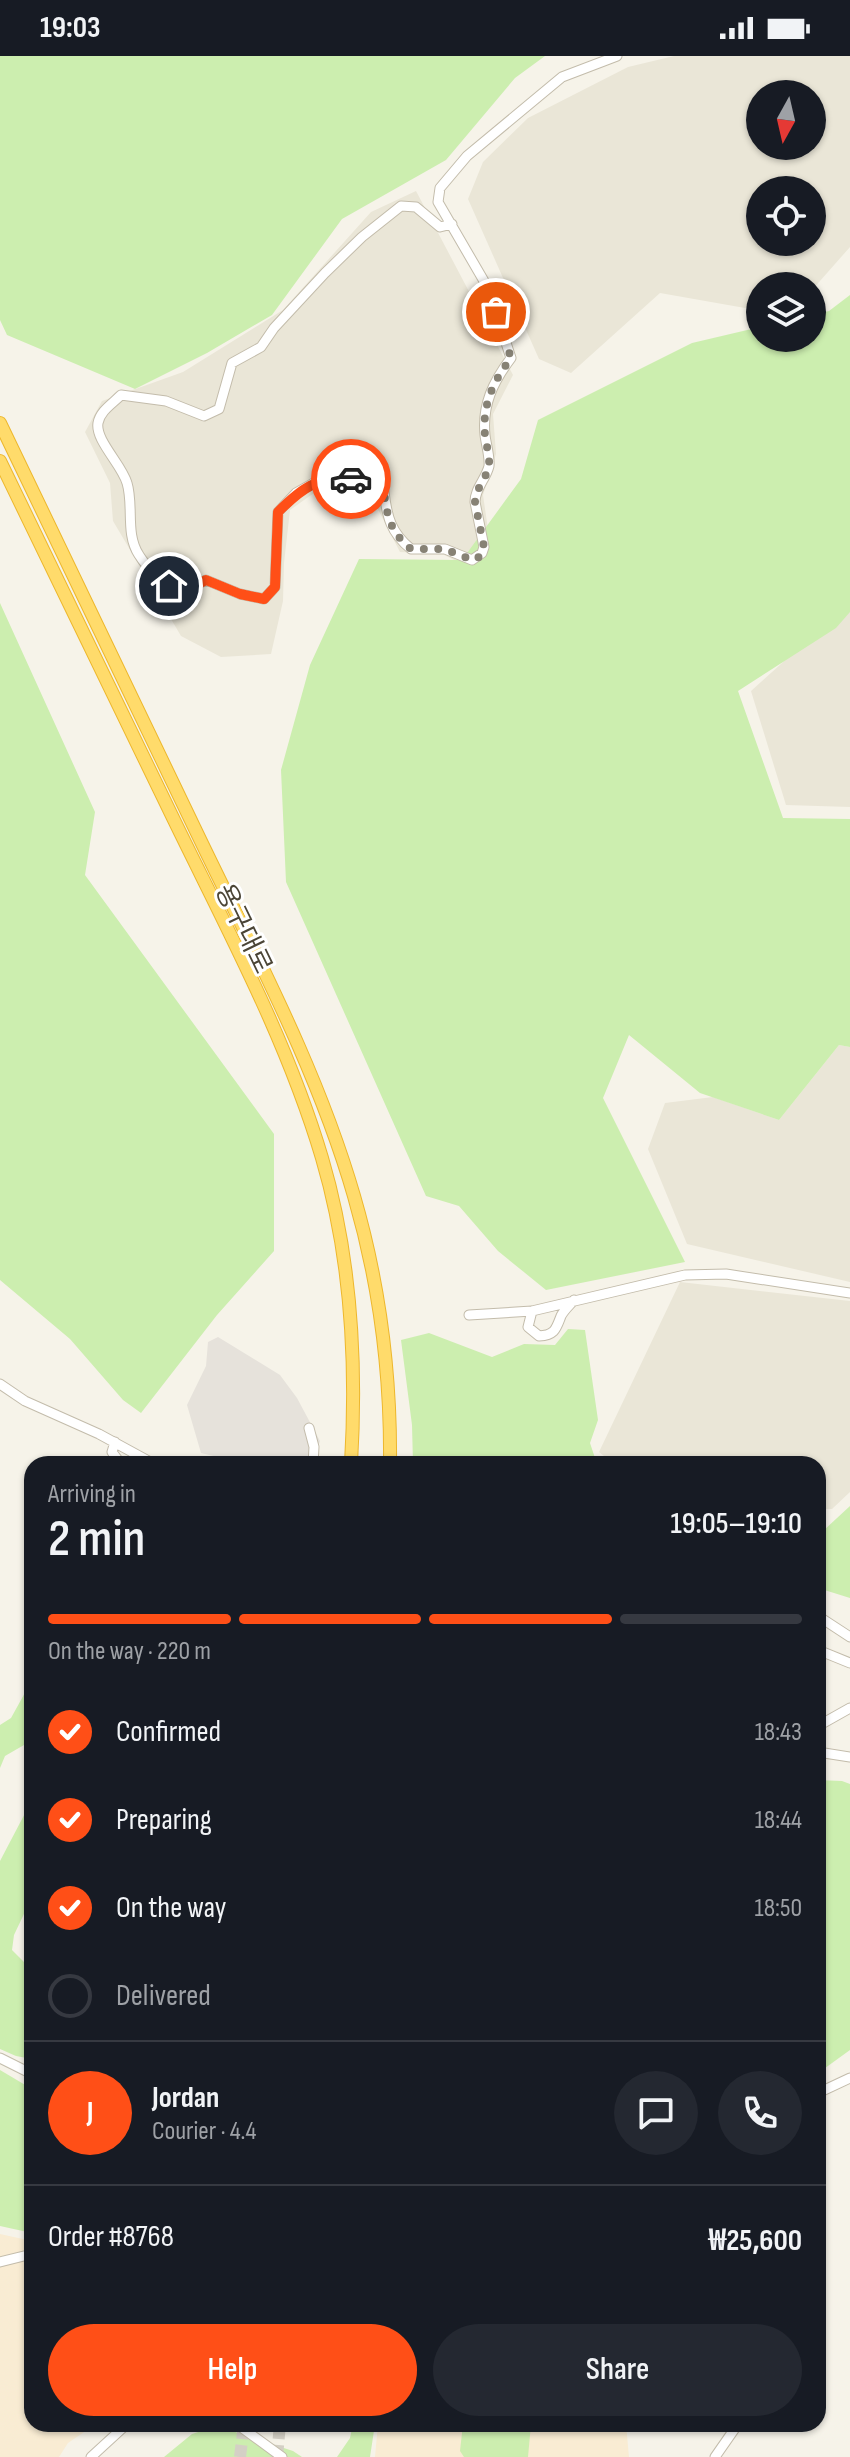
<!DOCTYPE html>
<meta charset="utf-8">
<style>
:root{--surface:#171b24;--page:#242831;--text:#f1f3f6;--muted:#9ea1a6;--line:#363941;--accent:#ff4f17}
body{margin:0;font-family:"Sofia Sans Condensed","Noto Sans KR",sans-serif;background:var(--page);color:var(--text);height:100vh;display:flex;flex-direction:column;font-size:30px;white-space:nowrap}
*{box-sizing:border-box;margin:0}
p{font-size:26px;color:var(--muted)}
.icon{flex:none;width:44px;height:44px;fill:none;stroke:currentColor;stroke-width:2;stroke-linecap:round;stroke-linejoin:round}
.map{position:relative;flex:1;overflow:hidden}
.side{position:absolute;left:24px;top:1400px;width:802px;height:976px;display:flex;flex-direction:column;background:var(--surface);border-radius:24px;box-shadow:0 2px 6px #0004}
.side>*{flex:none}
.needle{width:52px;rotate:188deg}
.buttons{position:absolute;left:746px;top:24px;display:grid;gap:16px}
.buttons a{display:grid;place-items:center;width:80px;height:80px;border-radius:50%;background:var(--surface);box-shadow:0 2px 6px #0004;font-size:40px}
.pin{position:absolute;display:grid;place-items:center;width:68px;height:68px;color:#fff;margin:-34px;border:4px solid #fff;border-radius:50%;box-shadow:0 2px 8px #0007}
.courier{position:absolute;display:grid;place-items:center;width:80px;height:80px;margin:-40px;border:6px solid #ff4f17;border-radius:50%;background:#fff;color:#222;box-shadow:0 2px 10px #0007}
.overview em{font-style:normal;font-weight:600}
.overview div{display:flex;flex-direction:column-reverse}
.overview{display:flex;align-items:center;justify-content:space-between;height:136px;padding:0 24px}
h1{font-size:52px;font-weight:600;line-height:60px}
.bar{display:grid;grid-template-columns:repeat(4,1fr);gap:12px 8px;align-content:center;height:96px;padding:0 24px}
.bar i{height:10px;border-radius:6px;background:var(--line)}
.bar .selected{background:var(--accent)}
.bar p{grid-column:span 4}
.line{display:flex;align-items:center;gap:20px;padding:0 24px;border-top:2px solid var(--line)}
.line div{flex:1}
.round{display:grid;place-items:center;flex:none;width:84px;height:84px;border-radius:42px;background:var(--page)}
ol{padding:0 24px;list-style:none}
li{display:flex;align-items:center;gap:24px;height:88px}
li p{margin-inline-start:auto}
li .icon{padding:8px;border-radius:50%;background:var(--accent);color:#fff;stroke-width:4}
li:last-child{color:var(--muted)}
li i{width:44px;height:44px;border:4px solid var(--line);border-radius:50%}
.cta{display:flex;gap:16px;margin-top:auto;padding:16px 24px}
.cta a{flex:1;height:92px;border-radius:48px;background:var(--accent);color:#fff;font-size:32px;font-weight:600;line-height:92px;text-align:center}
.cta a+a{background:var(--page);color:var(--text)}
.status{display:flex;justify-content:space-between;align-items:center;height:56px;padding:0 40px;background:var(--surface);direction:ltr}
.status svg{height:22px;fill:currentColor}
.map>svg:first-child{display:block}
</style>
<div class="status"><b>19:03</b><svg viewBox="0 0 49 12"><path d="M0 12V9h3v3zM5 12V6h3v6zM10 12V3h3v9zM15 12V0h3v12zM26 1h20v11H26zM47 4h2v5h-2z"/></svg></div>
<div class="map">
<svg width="850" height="2401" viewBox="0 0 850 2401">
<rect width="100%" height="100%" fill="#f6f3e9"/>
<!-- residential -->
<path fill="#eae6d7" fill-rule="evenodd" d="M674,0h176v191l-38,43v-4h-52v19l-15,3 -85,-15 -89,80 -32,-14 -71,-160 15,-37 45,-44 100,-51zM812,38v52h-52v-52zM812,134v52h-52v-52z
M416,135l97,184 -20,39 3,40 -13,41 9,62 -19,12 -31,-15 -42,-2 -32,-62 -47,-2 -31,22 -6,53 -1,38 -12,53 -50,3 -40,-21 -68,-115 -3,-38 -25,-51 17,-31 81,-29 100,-62 88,-98z
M850,546v205l-64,-2 -35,-114z
M839,989l11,2v235l-163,-38 -39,-95 17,-46 48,-6 66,23z
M680,1226l170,19v191l-18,17h-14v-45h-204l-15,-12z"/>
<!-- commercial -->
<path fill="#f9ecd3" d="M0,2178l32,7v183h64l-28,19 -9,14h-59z
M378,2368h248l3,33h-254z"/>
<!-- industrial -->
<path fill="#e6e2db" d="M218,1281l62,38 17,23 23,43 -7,23h-66l-46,-11 -14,-48 19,-39 2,-24z"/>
<!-- green -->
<path fill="#cceeaf" d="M0,0h545l-30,22 -69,82 -104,59 -70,96 -65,38 -72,36 -128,-54 -7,-15z
M850,239v317l-14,16 -98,63 45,127 67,1v228l-11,-2 -60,75 -79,-27 -71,-58 -26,63 82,164 -139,28 -48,-39 -39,-45 -33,-10 -140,-314 -5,-112 29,-105 49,-106 103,1 59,-81 17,-59 154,-77 68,-16v11h52v-23l17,-4z
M0,547l95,209 -10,63 189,259v117l-57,64 -76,98 -18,-13 -53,-61 -70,-59z
M568,1273l17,1 13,90 -8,23 7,21h-184l-1,-39 -11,-85 28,-7 63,24 32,-13 31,1z
M850,1450v92l-32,-10v-57h5z
M32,1624v33l-6,7 -2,25 -19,11 -5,12v-43l11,-7z
M818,1724l24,1 8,3v266l-29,21 -3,-3z
M32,1744v97l-18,38 -2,15 13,13 7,-6v102l-16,-3 -16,-7v-188z
M0,2014l32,19v144l-32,-7z
M353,2368h22l-5,33h-33l13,-19z
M463,2368h68l-3,33h-64l-4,-6z
M217,2370l76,25 9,6h-138l28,-23z"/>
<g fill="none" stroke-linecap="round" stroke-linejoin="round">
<!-- highway-tunnel -->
<path stroke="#d4d0c5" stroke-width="12" stroke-dasharray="12 6" stroke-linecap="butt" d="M240,2401l4,-33
M277,2401l3,-33"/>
<!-- minor casing -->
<g stroke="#c3bcab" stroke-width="11">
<path id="minor" d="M452,168l-12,3 -24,-20 -15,-1 -39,31 -37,36 -51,55 -13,19 -29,16 -13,46 -15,7 -38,-15 -45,-6c-9,9 -21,16 -23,28 -3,17 24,42 29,60 7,23 -2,51 12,72 11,18 29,30 47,39l12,-10 8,-4 34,14 24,5 11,-12 3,-75 18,-19 23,-13 25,-2 25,2 15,12c3,25 7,41 27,57h34l27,11 10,-7 2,-6 -9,-45c0,-14 11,-23 14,-36 1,-9 -3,-22 -4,-31 -3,-30 8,-53 26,-77l-23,-70 -50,-86 2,-14 27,-32 95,-79 55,-21
M532,1255l-4,16 11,9c16,-1 17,-7 22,-20 3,-6 9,-11 13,-16
M469,1259l63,-4 153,-36 41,-1 124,19
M0,1328l25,17 74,33 55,30
M309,1372l5,19 -1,17
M115,1386l-3,10 9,12
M818,1560l32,21
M818,1594l32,13
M818,1670l32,-18
M818,1696l32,5
M0,2002l32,16
M818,2037l32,-15
M0,2206l32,-8
M237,2368l45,33
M91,2401l36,-33
M715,2401l23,-33"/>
</g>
<!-- highway casing -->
<g stroke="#edb72d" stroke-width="14">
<path id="highway" d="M0,367c65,136 131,272 196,408 57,119 121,237 158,365 25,86 37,178 36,268
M0,405c58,120 116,239 174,359 54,111 113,220 148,338 29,98 35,205 29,306"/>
</g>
<!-- minor -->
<use href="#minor" stroke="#fff" stroke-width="9"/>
<!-- highway -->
<use href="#highway" stroke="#ffdb6b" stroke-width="12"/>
</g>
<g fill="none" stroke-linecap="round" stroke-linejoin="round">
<!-- done -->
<path stroke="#878275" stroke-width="8" stroke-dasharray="0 14.4" d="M351,423l18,1 15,12c3,25 7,41 27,57h34l27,11 6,-2 6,-11 -9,-45c1,-14 11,-23 14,-36 1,-9 -3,-22 -4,-31 -3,-30 8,-53 26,-77l-15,-46"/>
<!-- route -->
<path stroke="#ff4f17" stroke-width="10" d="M169,530l17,8 12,-10 8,-4 34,14 24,5 11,-12 3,-75c23,-23 39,-36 73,-33"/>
</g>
<g text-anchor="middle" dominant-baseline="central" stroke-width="6" stroke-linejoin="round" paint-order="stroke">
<!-- street labels -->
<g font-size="26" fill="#4b4536" stroke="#fff">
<text transform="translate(243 873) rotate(64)">용구대로</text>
</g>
</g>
</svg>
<div class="buttons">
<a><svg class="needle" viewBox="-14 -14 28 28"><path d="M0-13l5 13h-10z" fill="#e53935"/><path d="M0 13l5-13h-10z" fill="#9ea1a6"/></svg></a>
<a><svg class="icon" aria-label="locate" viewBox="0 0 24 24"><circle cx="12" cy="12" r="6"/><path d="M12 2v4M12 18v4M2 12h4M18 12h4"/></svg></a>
<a><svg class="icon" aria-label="layers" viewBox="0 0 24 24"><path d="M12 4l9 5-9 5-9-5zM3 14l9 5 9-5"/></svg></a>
</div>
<div class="pin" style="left:496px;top:256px;background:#ea580c"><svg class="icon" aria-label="bag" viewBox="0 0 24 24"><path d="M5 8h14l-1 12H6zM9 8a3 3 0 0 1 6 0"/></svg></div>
<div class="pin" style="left:169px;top:530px;background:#1f2937"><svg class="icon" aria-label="home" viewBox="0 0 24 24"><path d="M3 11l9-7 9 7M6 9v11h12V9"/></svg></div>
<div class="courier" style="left:351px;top:423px"><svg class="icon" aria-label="car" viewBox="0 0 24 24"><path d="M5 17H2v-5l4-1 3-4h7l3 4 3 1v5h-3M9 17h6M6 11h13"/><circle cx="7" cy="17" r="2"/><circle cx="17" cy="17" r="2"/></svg></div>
<section class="side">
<div class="overview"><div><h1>2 min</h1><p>Arriving in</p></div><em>19:05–19:10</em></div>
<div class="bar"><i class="selected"></i><i class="selected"></i><i class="selected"></i><i></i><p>On the way · 220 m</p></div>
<ol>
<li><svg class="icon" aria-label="check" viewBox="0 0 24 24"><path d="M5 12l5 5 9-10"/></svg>Confirmed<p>18:43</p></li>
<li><svg class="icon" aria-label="check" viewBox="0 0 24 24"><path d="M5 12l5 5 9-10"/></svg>Preparing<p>18:44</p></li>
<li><svg class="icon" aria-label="check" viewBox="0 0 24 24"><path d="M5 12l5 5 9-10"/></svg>On the way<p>18:50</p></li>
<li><i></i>Delivered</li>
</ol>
<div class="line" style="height:144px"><b class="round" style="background:var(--accent);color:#fff">J</b><div><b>Jordan</b><p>Courier · 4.4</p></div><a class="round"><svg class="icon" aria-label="chat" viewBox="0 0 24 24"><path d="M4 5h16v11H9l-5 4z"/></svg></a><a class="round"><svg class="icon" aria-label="phone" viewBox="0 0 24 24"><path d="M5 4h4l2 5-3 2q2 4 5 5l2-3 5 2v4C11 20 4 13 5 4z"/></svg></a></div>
<div class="line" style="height:104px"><div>Order #8768</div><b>₩25,600</b></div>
<div class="cta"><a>Help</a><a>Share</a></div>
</section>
</div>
